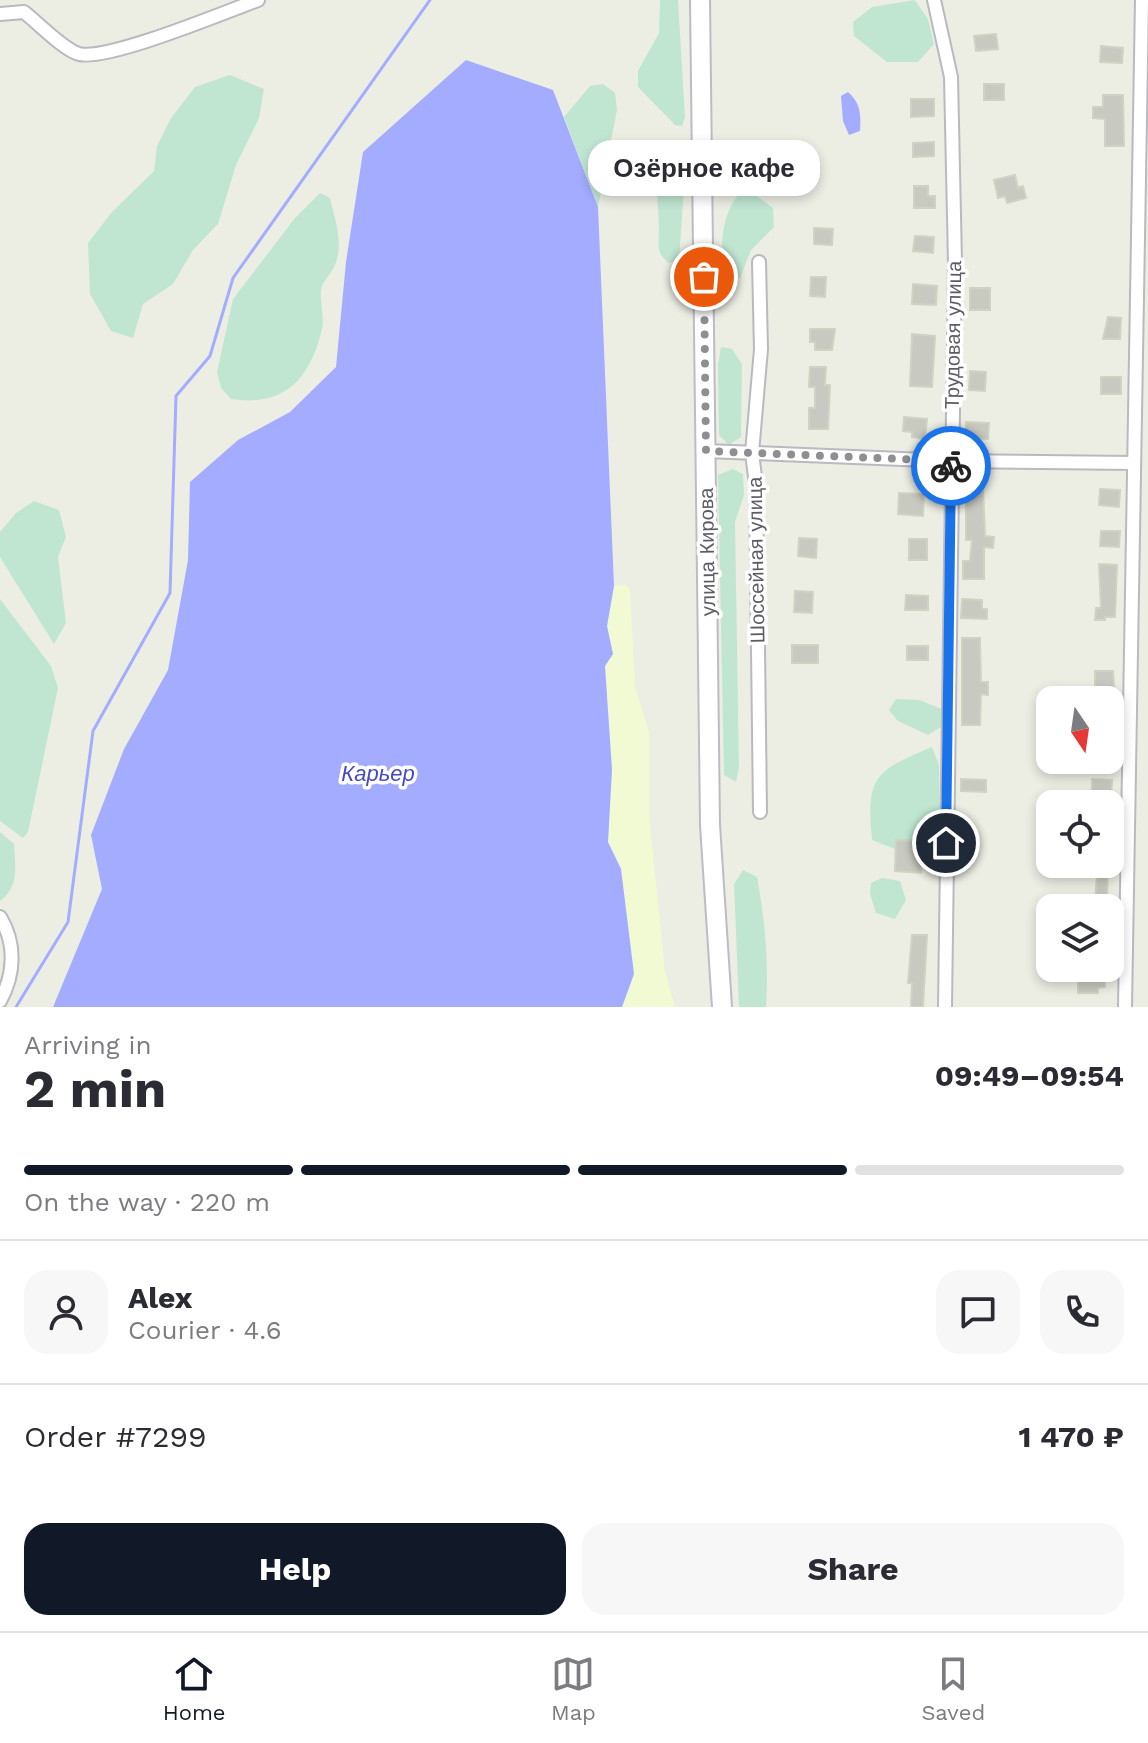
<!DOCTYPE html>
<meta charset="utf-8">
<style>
:root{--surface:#fff;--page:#f7f7f7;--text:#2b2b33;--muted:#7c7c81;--line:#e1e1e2;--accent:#111827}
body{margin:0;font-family:"Work Sans",sans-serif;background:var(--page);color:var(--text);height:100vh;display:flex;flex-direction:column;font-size:30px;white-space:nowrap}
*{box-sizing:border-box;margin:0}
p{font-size:26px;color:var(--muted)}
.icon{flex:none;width:44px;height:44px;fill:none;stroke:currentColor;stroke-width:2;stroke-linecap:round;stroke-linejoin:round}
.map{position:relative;height:1007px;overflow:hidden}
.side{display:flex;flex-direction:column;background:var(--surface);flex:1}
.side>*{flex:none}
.needle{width:52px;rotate:167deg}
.tools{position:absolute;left:1036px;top:686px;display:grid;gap:16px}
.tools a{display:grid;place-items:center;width:88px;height:88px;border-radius:16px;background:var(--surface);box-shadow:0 4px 12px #0003;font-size:40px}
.pin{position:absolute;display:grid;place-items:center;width:68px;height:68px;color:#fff;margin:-34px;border:4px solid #fff;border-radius:50%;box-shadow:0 2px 8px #0007}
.courier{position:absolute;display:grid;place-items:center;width:80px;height:80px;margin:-40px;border:6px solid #1a73e8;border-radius:50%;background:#fff;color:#222;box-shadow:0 2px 10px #0007}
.bubble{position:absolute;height:56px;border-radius:24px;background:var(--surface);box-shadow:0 4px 12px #0003;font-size:26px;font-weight:700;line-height:56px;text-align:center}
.summary em{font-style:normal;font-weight:700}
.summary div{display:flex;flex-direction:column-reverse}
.summary{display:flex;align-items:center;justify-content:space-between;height:136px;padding:0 24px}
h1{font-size:52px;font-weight:700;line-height:60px}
.bar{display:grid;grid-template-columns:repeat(4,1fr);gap:12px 8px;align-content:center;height:96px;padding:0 24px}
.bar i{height:10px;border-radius:6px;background:var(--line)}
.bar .selected{background:var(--accent)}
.bar p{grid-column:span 4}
.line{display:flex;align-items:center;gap:20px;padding:0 24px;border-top:2px solid var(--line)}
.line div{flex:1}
.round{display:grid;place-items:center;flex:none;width:84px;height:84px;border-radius:24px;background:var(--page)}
.action{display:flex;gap:16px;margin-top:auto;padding:16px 24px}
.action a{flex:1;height:92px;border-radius:24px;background:var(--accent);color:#fff;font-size:32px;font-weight:700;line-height:92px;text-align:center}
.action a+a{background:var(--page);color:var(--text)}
.menu{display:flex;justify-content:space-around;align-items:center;height:112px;border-top:2px solid var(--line);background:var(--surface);font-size:22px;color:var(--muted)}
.menu a{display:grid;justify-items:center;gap:4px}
.menu .selected{color:var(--accent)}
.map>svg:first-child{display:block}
</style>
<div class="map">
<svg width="1148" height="1007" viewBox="0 0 1148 1007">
<rect width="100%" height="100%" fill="#eceee4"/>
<!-- green -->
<path fill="#c0e6d2" d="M660,0h18l7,117 -3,9 -7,-1 -37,-38v-16l21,-38z
M915,0l13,19 6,25 -16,18h-31l-33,-26 -1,-14 19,-15z
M230,75l34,14 -5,29 -23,47 -18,59 -25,26 -20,34 -30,20 -10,34 -22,-7 -21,-37 -2,-51 24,-31 42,-41 3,-25 14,-28 24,-31z
M603,84l12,9 2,17 -19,97 -34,-90 26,-31z
M671,161h10l4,13 -6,86 -10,3c-14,-11 -10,-18 -10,-34 0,-35 -8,-34 12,-68z
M320,193l10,5c5,22 14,45 5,67 -3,7 -10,14 -13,21 -4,12 3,30 0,43 -12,51 -38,78 -91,70l-10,-11 -4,-16 16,-73 62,-81z
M739,194l18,2 16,12 1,19 -23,23 -11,28 -11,1c-12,-24 -8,-65 10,-85z
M721,347l11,2 10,15 -1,73 -12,8 -10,-10 -1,-70z
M733,469l10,5 1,21 -9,27 4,245 -3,15 -12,-7 -6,-300z
M34,501l25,9 7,27 -8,20 8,66 -12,21 -54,-87v-25l16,-19z
M0,599l51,67 7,22 -30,144 -5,6 -23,-17z
M896,699l23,1 23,9 -1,18 -13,8 -30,-14 -9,-11z
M932,747l7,18 2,105 -10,3 -13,-15 -46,-18c-6,-63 2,-69 60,-93z
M0,832l14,12c1,22 6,42 -14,57z
M743,870l14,7c8,43 12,86 9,130h-27l-5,-123z
M882,878l18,3 6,19 -11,19 -19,-6 -6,-19 1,-11z"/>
<!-- sand -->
<path fill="#f1fad3" d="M626,585l4,5 5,97 14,45v83l16,157 10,35h-53l-1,-138 -13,-27 4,-72 -7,-104 8,-12 -6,-28 7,-40z"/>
<!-- water -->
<path fill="#a4acff" d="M466,60l87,30 45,117 16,379 -7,40 6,28 -8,12 7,104 -4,72 13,27 13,105 -12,33h-569l49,-118 -11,-54 33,-86 44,-79 20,-110 2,-78 48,-42 52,-28 46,-45 10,-105 17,-110z
M848,92c13,11 13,24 12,39l-11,4 -6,-14 -2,-25z"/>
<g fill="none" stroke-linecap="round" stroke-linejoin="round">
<!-- stream -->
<path stroke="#a4acff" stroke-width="3" d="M16,1007l52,-85 25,-191 77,-138 6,-197 34,-40 23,-78 197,-278"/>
</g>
<!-- building -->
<path fill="#c8c9c0" stroke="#d0d3c2" stroke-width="2" d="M996,34l2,15 -22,2 -2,-15z
M1101,46l22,2 -1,15 -22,-1z
M984,84h20v16h-20z
M1103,95h20l1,51h-19v-27l-12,-1v-11h10z
M911,99h23v17l-23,1z
M934,142v14l-21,1v-14z
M1015,175l3,13 5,-2 3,12 -19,5 -2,-7 -7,2 -4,-18z
M914,186h14v10h7v12h-21z
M814,228l19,1 -1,16 -18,-1z
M915,236l19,1 -1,16 -20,-2z
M811,277h15l-1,20 -15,-1z
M913,284l24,2 -1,19 -24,-1z
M970,288h20v22h-20z
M1108,317l13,1 -1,21h-17z
M810,329h25l-3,21h-17v-8h-5z
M912,334l23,2 -3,51 -22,-1z
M810,367h16l-1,18h5l-2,44h-19v-21h6v-21h-6z
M970,371l16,1 -1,19 -16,-1z
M1101,377h20v17h-20z
M904,417l23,2 -2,20 -13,-2v-5l-9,-1z
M966,422l23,1 -1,16 -22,-1z
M966,488h17l2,48 9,1 -1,11 -9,-1v32h-21v-18h7l2,-21h-6z
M1100,489l20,1 -1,17 -20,-2z
M899,493l25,1 -1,22 -25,-2z
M1101,531h19l-1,16 -19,-1z
M799,538l18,1 -1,19 -18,-2z
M909,539h18v21h-18z
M1099,564l18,1 -2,52h-10v3h-10l1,-12h5z
M795,591l18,1 -1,21 -18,-1z
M906,595l22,1v14h-23z
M962,599l20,1v9h5v10l-26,-1z
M962,638h18l1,44h7v13l-7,-1 -1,31h-18z
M792,645h26v18h-26z
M907,646h21v14h-21z
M1095,671h18l1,16h-8l1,7h-12z
M961,779l25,1v12l-25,-1z
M1092,779l20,1 -1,17 -19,2z
M896,840l26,1 -1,32 -26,-2z
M1098,864h10l-1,37 -12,-1z
M912,935h15l-4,72h-12l1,-24h-4z
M1078,970h27v17l-7,1v5h-20z"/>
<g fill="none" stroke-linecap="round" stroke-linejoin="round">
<!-- street casing -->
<g stroke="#b9b9c0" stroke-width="16">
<path id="street" d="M934,0l17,77 4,185 -10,745
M0,14l24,-2c14,11 40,38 55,42 29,7 146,-42 179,-54
M759,262l2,87 -9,104 4,32 4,327
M706,451l245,10 183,2
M0,917c16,26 15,57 0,84
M1125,1007l17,-1007"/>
</g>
<!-- secondary casing -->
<g stroke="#bdbcc5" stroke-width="22">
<path id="secondary" d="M700,0l10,825 12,182"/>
</g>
<!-- street -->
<use href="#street" stroke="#fff" stroke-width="12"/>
<!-- secondary -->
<use href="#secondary" stroke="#fff" stroke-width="18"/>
</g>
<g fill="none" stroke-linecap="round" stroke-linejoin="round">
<!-- done -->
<path stroke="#8e8f91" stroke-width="8" stroke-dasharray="0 14.4" d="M704,277l2,174 245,10v5"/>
<!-- route -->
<path stroke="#1a73e8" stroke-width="10" d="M946,843l5,-377"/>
</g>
<g text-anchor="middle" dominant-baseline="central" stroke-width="7" stroke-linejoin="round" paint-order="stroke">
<!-- street labels -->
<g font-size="20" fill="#5c5c64" stroke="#fff">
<text transform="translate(953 335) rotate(-89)">Трудовая улица</text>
<text transform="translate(707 552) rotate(-91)">улица Кирова</text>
<text transform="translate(756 560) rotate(-91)">Шоссейная улица</text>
</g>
<!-- water labels -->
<g font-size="22" font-style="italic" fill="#4548c3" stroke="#fff">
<text x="378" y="773">Карьер</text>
</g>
</g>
</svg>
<div class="tools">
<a><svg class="needle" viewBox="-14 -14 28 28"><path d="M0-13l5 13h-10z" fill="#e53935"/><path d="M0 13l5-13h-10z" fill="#7c7c81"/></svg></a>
<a><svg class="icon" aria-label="locate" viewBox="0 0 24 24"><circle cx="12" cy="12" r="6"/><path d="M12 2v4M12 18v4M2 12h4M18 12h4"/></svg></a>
<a><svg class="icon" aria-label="layers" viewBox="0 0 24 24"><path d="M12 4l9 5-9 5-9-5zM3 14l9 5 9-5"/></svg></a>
</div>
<div class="pin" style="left:704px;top:277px;background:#ea580c"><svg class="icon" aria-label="bag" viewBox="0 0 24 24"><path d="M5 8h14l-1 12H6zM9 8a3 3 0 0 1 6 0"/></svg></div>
<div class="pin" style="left:946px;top:843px;background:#1f2937"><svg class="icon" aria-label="home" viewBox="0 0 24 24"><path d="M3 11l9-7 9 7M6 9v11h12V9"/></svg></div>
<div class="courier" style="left:951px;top:466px"><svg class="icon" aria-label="bike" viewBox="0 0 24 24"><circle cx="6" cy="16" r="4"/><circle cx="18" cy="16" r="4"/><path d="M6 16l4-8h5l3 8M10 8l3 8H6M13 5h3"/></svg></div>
<div class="bubble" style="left:588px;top:140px;width:232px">Озёрное кафе</div>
</div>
<section class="side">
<div class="summary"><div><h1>2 min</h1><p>Arriving in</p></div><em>09:49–09:54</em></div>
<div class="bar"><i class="selected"></i><i class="selected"></i><i class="selected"></i><i></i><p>On the way · 220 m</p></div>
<div class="line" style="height:144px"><a class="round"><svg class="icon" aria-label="person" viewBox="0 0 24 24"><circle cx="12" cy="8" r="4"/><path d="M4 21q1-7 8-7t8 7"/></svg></a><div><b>Alex</b><p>Courier · 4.6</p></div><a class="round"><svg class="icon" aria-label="chat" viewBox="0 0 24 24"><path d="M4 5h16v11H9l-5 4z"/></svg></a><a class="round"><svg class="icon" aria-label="phone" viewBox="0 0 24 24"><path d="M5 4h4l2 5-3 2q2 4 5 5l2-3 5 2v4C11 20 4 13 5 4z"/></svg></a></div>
<div class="line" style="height:104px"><div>Order #7299</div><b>1 470 ₽</b></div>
<div class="action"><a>Help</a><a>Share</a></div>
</section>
<nav class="menu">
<a class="selected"><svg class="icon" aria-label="home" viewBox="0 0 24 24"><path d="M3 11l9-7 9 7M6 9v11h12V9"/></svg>Home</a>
<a><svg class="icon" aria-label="map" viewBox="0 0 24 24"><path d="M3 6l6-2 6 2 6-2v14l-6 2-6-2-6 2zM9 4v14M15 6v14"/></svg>Map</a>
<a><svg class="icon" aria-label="saved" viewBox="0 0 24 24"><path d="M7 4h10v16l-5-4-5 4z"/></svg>Saved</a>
</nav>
